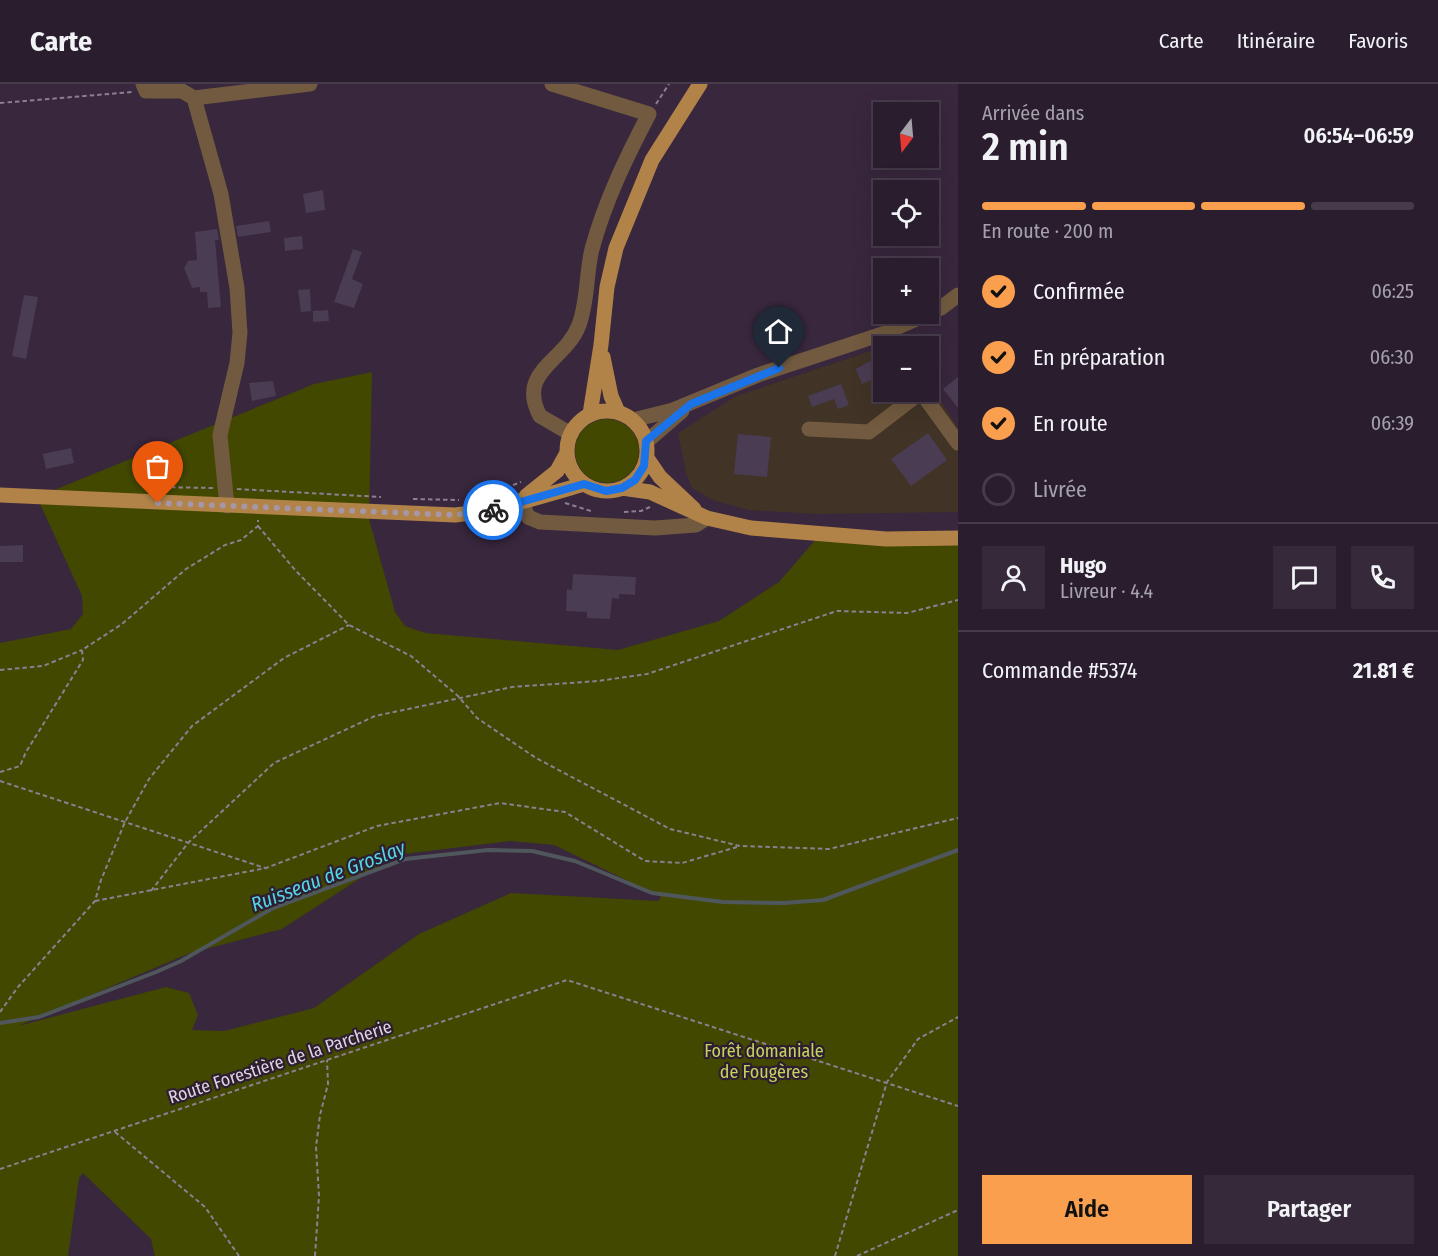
<!DOCTYPE html>
<html lang="fr">
<meta charset="utf-8">
<style>
:root{--surface:#2a1d2e;--page:#362a3a;--text:#f1f3f6;--muted:#a5a2aa;--line:#463b4a;--accent:#fa9f4e}
body{margin:0;font-family:"Fira Sans Condensed",sans-serif;background:var(--page);color:var(--text);height:100vh;display:flex;flex-direction:column;font-size:22px;white-space:nowrap}
*{box-sizing:border-box;margin:0}
p{font-size:20px;color:var(--muted)}
.icon{flex:none;width:33px;height:33px;fill:none;stroke:currentColor;stroke-width:2;stroke-linecap:round;stroke-linejoin:round}
.map{position:relative;flex:1;overflow:hidden}
.drawer{display:flex;flex-direction:column;background:var(--surface);width:480px}
.drawer>*{flex:none}
.needle{width:39px;rotate:196deg}
.buttons{position:absolute;left:873px;top:18px;display:grid;gap:12px}
.buttons a{display:grid;place-items:center;width:66px;height:66px;border-radius:0px;background:var(--surface);box-shadow:0 6px 24px #0002,0 0 0 2px var(--line);font-size:30px}
.pin{position:absolute;display:grid;place-items:center;width:51px;height:51px;color:#fff;margin:-62px -26px;border-radius:50% 50% 50% 0;rotate:-45deg;box-shadow:0 0 6px #0007}
.pin .icon{rotate:45deg}
.courier{position:absolute;display:grid;place-items:center;width:60px;height:60px;margin:-30px;border:4px solid #1a73e8;border-radius:50%;background:#fff;color:#222;box-shadow:0 2px 8px #0007}
.head em{font-style:normal;font-weight:600}
.head div{display:flex;flex-direction:column-reverse}
.head{display:flex;align-items:center;justify-content:space-between;height:102px;padding:0 24px}
h1{font-size:39px;font-weight:600;line-height:45px}
.bar{display:grid;grid-template-columns:repeat(4,1fr);gap:9px 6px;align-content:center;height:72px;padding:0 24px}
.bar i{height:8px;border-radius:4px;background:var(--line)}
.bar .current{background:var(--accent)}
.bar p{grid-column:span 4}
.line{display:flex;align-items:center;gap:15px;padding:0 24px;border-top:2px solid var(--line)}
.line div{flex:1}
.round{display:grid;place-items:center;flex:none;width:63px;height:63px;border-radius:0px;background:var(--page)}
ol{padding:0 24px;list-style:none}
li{display:flex;align-items:center;gap:18px;height:66px}
li p{margin-inline-start:auto}
li .icon{padding:6px;border-radius:50%;background:var(--accent);color:#111;stroke-width:4}
li:last-child{color:var(--muted)}
li i{width:33px;height:33px;border:3px solid var(--line);border-radius:50%}
.cta{display:flex;gap:12px;margin-top:auto;padding:12px 24px}
.cta a{flex:1;height:69px;border-radius:0px;background:var(--accent);color:#111;font-size:24px;font-weight:600;line-height:69px;text-align:center}
.cta a+a{background:var(--page);color:var(--text)}
header{display:flex;align-items:center;gap:36px;box-sizing:border-box;height:84px;padding:0 30px;background:var(--surface);border-bottom:2px solid var(--line)}
header strong{font-size:28px}
nav{display:flex;gap:33px;margin-inline-start:auto;font-size:21px}
main{display:flex;flex:1;min-height:0}
.map>svg:first-child{display:block}
</style>
<header>
<strong>Carte</strong>
<nav><a>Carte</a><a>Itinéraire</a><a>Favoris</a></nav>
</header>
<main>
<div class="map">
<svg width="958" height="1172" viewBox="0 0 958 1172">
<rect width="100%" height="100%" fill="#38273d"/>
<!-- industrial -->
<path fill="#413326" d="M883,263l1,45h44l1,-10 29,46v84l-141,2 -68,-4 -37,-10 -20,-12 -6,-15 -8,-40 58,-37z"/>
<!-- green -->
<path fill="#424800" fill-rule="evenodd" d="M372,288l-3,147 26,93 10,14 20,7 193,17 101,-29 60,-39 45,-52 134,11v715h-803l-4,-17 -68,-66 -4,5 -11,78h-68v-613l71,-14 12,-15 -1,-18 -45,-99 277,-113zM511,757l43,4 107,52 -3,4 -147,-8 -92,41 -105,74 -90,23 -32,-1 6,-15 -9,-22 -23,-6 -148,39 172,-73 92,-24 114,-74z
M575 367a32 32 0 1 1 64 0a32 32 0 1 1-64 0Z"/>
<g fill="none" stroke-linecap="round" stroke-linejoin="round">
<!-- stream -->
<path stroke="#4f575d" stroke-width="4" d="M0,939l39,-6 117,-45 25,-11 92,-53 132,-49 83,-9 44,1 43,10 77,32 71,9 61,1 39,-3 135,-50"/>
</g>
<!-- building -->
<path fill="#4a3c53" d="M323,106l2,20 -19,3 -3,-19z
M269,137l2,11 -33,5 -2,-11z
M217,145l2,11h-4l6,67 -13,1 -1,-16h-7v-5l-8,1 -8,-20 4,-7 9,-1 -2,-28z
M302,152l1,13 -18,2 -1,-13z
M353,165l9,3 -10,27 11,5 -9,24 -20,-6z
M310,205l1,22 -10,1 -3,-22z
M24,211l14,2 -12,62 -14,-3z
M328,226l1,11 -16,1v-11z
M870,277l2,3 6,-3 5,14 -21,9 -6,-15z
M958,293v31l-15,-19z
M273,297l3,15 -24,5 -3,-18z
M841,300l8,21 -11,4 -4,-10 -22,8 -4,-11z
M928,349l19,27 -36,26 -20,-27z
M738,350l33,3 -4,40 -33,-3z
M71,364l3,15 -28,6 -3,-15z
M23,461v17h-23v-16z
M573,490l63,3 -1,18 -16,-1v5l-7,-1 -2,21 -23,-1v-6l-21,-1 1,-22 5,1z"/>
<g fill="none" stroke-linecap="round" stroke-linejoin="round">
<!-- path -->
<path stroke="#8d7f91" stroke-width="2" stroke-dasharray="4.5 3" stroke-linecap="butt" d="M0,19l132,-11
M656,20l13,-20
M156,403l57,1
M237,405l144,8
M485,412l36,-14
M413,415l46,1
M565,419l26,8
M624,428l17,-1 9,-4
M258,442l38,45 53,54 62,31 47,40 19,22 59,40 134,71 70,17 89,3 129,-31
M0,586l43,-4 39,-16
M0,688l20,-6 6,-14 57,-92 -1,-10 40,-26 64,-55 39,-24 16,-5 17,-14v-6
M0,697l265,87
M151,807l37,-48 86,-80 101,-47 137,-29 86,-6 49,-7 190,-63 70,2 51,-13
M95,817l171,-33 111,-42 123,-23 65,9 80,49 37,2 55,-16
M0,928l18,-25 77,-86 6,-21 24,-58 24,-43 43,-53 92,-68 65,-33
M115,1048l90,75 34,49
M0,1085l567,-189 391,126
M315,1172l4,-60 -3,-49 4,-32 8,-31 -1,-24
M835,1172l52,-174 31,-43 40,-22
M857,1172l101,-46"/>
<!-- minor -->
<path stroke="#715a3f" stroke-width="15" d="M143,0l3,7h36l12,7 27,96 16,94 3,45 -3,30 -17,72 7,71
M552,0l97,30c-23,44 -44,87 -57,135 -6,24 -4,52 -13,76 -14,37 -63,46 -39,91l31,18
M194,14l116,-14
M885,249l56,-25 17,-13
M921,308l37,51
M633,336l40,-10 85,-35 127,-42 6,13
M809,345l60,3 52,-40
M646,358l36,-31
M521,416l7,17 12,5 115,6 41,-3 11,-7"/>
<!-- major -->
<path stroke="#b28348" stroke-width="15" d="M603,273l8,39 7,16
M567 367a40 40 0 1 1 80 0a40 40 0 1 1-80 0Z
M590,330l11,-69 6,-58 9,-39 36,-88 48,-76
M647,374l13,19 34,32
M622,404l28,4 57,26 44,10 135,11 72,-1
M0,411l455,20c44,-5 87,-19 129,-31
M526,412l31,-25 10,-18"/>
</g>
<g fill="none" stroke-linecap="round" stroke-linejoin="round">
<!-- done -->
<path stroke="#a597a8" stroke-width="6" stroke-dasharray="0 10.8" d="M158,419l297,12 38,-5"/>
<!-- route -->
<path stroke="#1a73e8" stroke-width="8" d="M493,426l91,-26 22,7 16,-3 13,-8 9,-14 2,-25 45,-37 88,-36"/>
</g>
<g text-anchor="middle" dominant-baseline="central" stroke-width="4.5" stroke-linejoin="round" paint-order="stroke">
<!-- park labels -->
<g font-size="18" fill="#c5d35e" stroke="#2e1e32">
<text x="764" y="967">Forêt domaniale<tspan x="764" dy="21">de Fougères</tspan></text>
</g>
<!-- street labels -->
<g font-size="18" fill="#dfd4e2" stroke="#2e1e32">
<text transform="translate(280 978) rotate(-18)">Route Forestière de la Parcherie</text>
</g>
<!-- water labels -->
<g font-size="20" font-style="italic" fill="#54d6e7" stroke="#2e1e32">
<text transform="translate(328 792) rotate(-21)">Ruisseau de Groslay</text>
</g>
</g>
</svg>
<div class="buttons">
<a><svg class="needle" viewBox="-14 -14 28 28"><path d="M0-13l5 13h-10z" fill="#e53935"/><path d="M0 13l5-13h-10z" fill="#a5a2aa"/></svg></a>
<a><svg class="icon" aria-label="locate" viewBox="0 0 24 24"><circle cx="12" cy="12" r="6"/><path d="M12 2v4M12 18v4M2 12h4M18 12h4"/></svg></a>
<a>+</a>
<a>−</a>
</div>
<div class="pin" style="left:158px;top:419px;background:#ea580c"><svg class="icon" aria-label="bag" viewBox="0 0 24 24"><path d="M5 8h14l-1 12H6zM9 8a3 3 0 0 1 6 0"/></svg></div>
<div class="pin" style="left:779px;top:284px;background:#1f2937"><svg class="icon" aria-label="home" viewBox="0 0 24 24"><path d="M3 11l9-7 9 7M6 9v11h12V9"/></svg></div>
<div class="courier" style="left:493px;top:426px"><svg class="icon" aria-label="bike" viewBox="0 0 24 24"><circle cx="6" cy="16" r="4"/><circle cx="18" cy="16" r="4"/><path d="M6 16l4-8h5l3 8M10 8l3 8H6M13 5h3"/></svg></div>
</div>
<section class="drawer">
<div class="head"><div><h1>2 min</h1><p>Arrivée dans</p></div><em>06:54–06:59</em></div>
<div class="bar"><i class="current"></i><i class="current"></i><i class="current"></i><i></i><p>En route · 200 m</p></div>
<ol>
<li><svg class="icon" aria-label="check" viewBox="0 0 24 24"><path d="M5 12l5 5 9-10"/></svg>Confirmée<p>06:25</p></li>
<li><svg class="icon" aria-label="check" viewBox="0 0 24 24"><path d="M5 12l5 5 9-10"/></svg>En préparation<p>06:30</p></li>
<li><svg class="icon" aria-label="check" viewBox="0 0 24 24"><path d="M5 12l5 5 9-10"/></svg>En route<p>06:39</p></li>
<li><i></i>Livrée</li>
</ol>
<div class="line" style="height:108px"><a class="round"><svg class="icon" aria-label="person" viewBox="0 0 24 24"><circle cx="12" cy="8" r="4"/><path d="M4 21q1-7 8-7t8 7"/></svg></a><div><b>Hugo</b><p>Livreur · 4.4</p></div><a class="round"><svg class="icon" aria-label="chat" viewBox="0 0 24 24"><path d="M4 5h16v11H9l-5 4z"/></svg></a><a class="round"><svg class="icon" aria-label="phone" viewBox="0 0 24 24"><path d="M5 4h4l2 5-3 2q2 4 5 5l2-3 5 2v4C11 20 4 13 5 4z"/></svg></a></div>
<div class="line" style="height:78px"><div>Commande #5374</div><b>21.81 €</b></div>
<div class="cta"><a>Aide</a><a>Partager</a></div>
</section>
</main>
